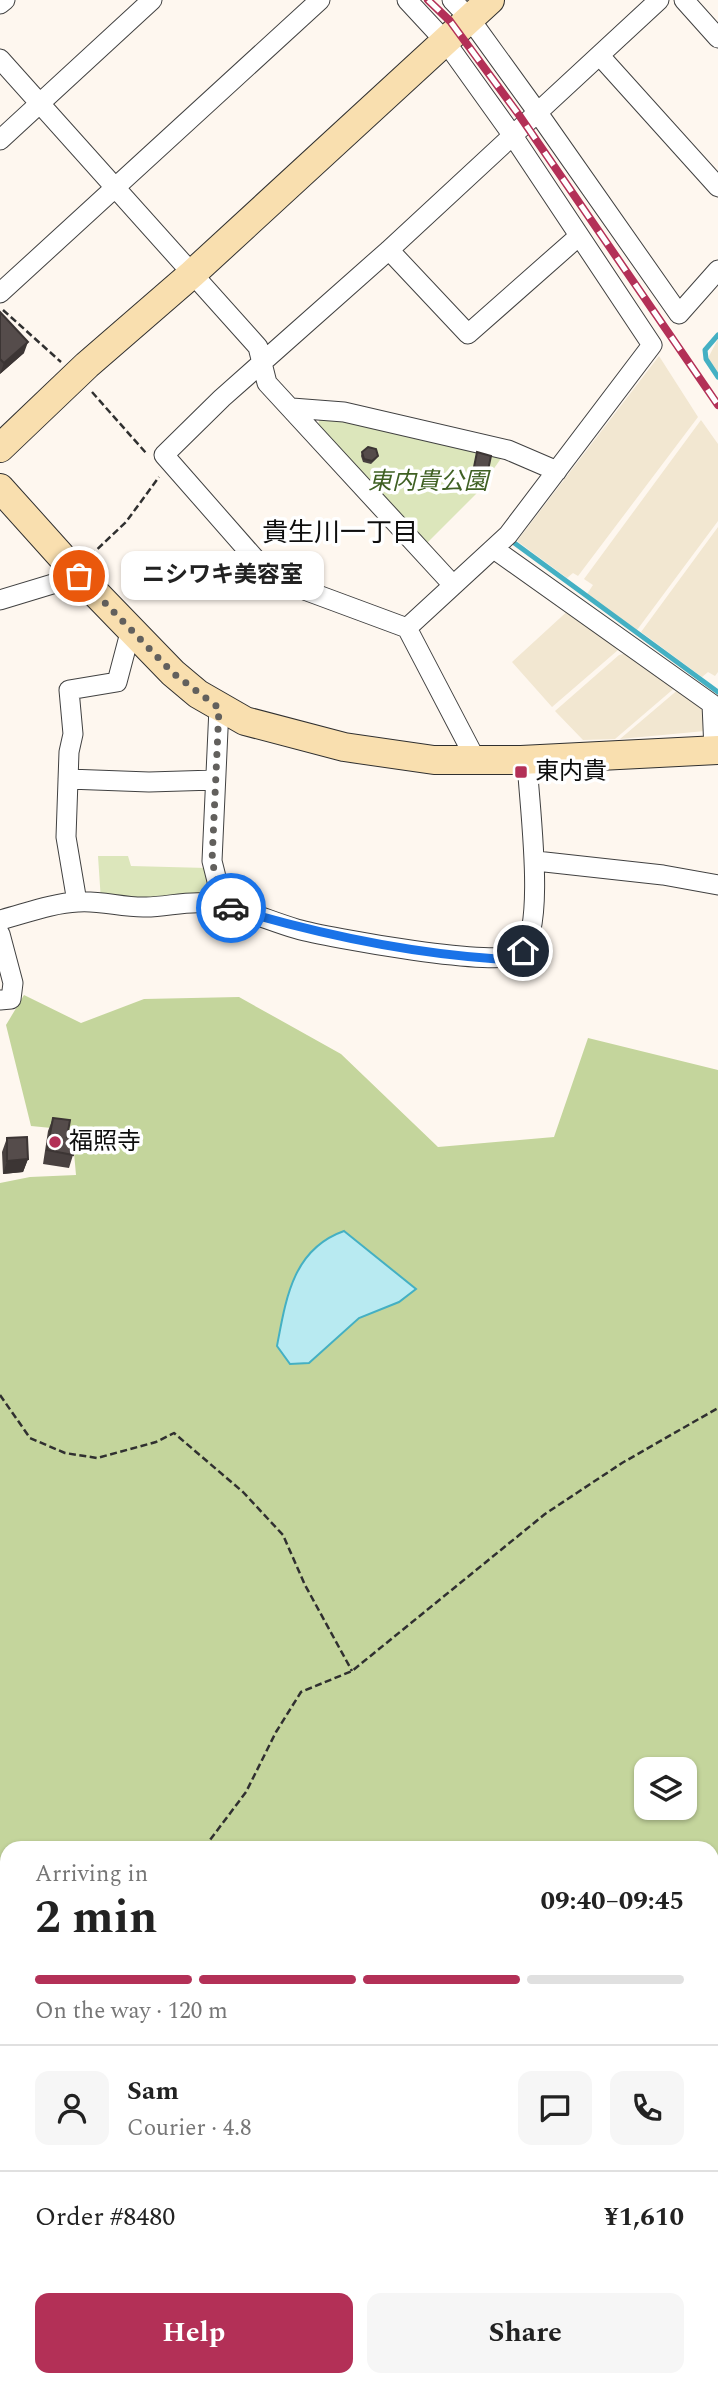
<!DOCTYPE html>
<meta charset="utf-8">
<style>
:root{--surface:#fff;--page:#f6f6f6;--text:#222;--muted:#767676;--line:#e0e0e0;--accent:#b33057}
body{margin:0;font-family:Spectral,"Noto Sans JP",serif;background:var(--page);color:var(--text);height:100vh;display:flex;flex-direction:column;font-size:26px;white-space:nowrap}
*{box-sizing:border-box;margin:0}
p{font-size:23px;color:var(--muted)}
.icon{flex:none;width:38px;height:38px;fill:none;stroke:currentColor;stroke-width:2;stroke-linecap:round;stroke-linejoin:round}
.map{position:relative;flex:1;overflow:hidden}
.panel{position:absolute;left:0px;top:1841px;width:719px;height:546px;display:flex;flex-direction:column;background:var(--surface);border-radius:21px 21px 0 0;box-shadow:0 2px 5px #0004}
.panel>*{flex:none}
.controls{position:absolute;left:634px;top:1757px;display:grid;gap:14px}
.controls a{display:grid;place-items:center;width:63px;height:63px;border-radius:14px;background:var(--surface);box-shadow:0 2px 5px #0004;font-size:35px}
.pin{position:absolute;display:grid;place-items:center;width:60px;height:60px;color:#fff;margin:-30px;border:4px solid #fff;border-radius:50%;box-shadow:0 2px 7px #0007}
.courier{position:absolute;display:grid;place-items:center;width:70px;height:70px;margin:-35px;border:5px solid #1a73e8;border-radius:50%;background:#fff;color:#222;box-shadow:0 2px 9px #0007}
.bubble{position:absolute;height:49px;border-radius:14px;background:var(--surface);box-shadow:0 2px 5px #0004;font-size:23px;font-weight:700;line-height:49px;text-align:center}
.overview em{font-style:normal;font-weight:700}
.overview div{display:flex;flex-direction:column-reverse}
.overview{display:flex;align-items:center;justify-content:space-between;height:119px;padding:0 35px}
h1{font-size:46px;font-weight:700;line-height:52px}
.bar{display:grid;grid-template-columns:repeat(4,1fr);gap:10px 7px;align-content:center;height:84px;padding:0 35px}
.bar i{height:9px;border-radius:5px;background:var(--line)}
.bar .active{background:var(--accent)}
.bar p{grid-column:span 4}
.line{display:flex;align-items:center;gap:18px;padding:0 35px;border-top:2px solid var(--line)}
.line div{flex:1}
.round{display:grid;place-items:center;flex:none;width:74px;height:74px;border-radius:14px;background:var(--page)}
.action{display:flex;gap:14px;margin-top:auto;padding:14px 35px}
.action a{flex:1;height:80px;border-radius:14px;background:var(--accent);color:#fff;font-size:28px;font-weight:700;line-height:80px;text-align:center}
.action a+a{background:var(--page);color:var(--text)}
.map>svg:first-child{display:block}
</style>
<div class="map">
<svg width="718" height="2387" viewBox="0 0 718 2387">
<rect width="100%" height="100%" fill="#fef7ef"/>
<!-- farmland -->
<path fill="#f2e7d1" d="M718,339v35l-10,-16z
M659,356l39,61 -120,159 -5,-3 -6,5 -50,-37z
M701,420l17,24v77l-81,109 -50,-36 6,-9 -9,-6z
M718,527v145l-3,4 -7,-4 -6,5 -61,-45z
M572,607l43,36 3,7 -66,57 -40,-45z
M631,652l47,33 -63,54 -32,1 -28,-29 64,-56z
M680,688l27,23 -2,20 -85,8z"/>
<!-- green -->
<path fill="#dce6bb" d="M320,417l25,1 157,39 -26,37 -49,49 -109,-118z
M98,856h30l3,10 76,2 11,29 -117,4z
M718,2223v164h-509l1,-7h502v-156z"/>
<!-- forest -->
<path fill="#c4d59c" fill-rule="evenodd" d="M24,995l57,28 63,-24 95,-2 102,57 97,93 116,-10 34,-99 130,32v1128l-6,15v-365h-705v532h194l-1,7h-200v-1204l30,-6 46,-2 -4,-45 -41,-4 -25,-101zM646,1769h38v39h-38z"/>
<!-- water -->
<path fill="#b8eaf1" stroke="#44b0c3" stroke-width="2" d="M344,1231l72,58 -17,13 -40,16 -50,45 -19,1 -13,-18c9,-48 16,-97 67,-115z"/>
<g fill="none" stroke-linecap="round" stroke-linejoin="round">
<!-- stream -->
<path stroke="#44b0c3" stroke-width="5" d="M718,335l-13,15 1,9 12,18
M513,542l205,150"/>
<!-- street casing -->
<g stroke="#414141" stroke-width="21">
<path id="street" d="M452,0l18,19 68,94 141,201 39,-44
M684,0l34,38
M0,4l5,-4
M600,56l118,131
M0,59l258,288 9,36 186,202
M0,140l152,-140
M389,250l79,84 111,-98
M0,293l320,-293
M292,408l52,4 164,38 49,21
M494,549l218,155 2,46
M0,600l79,-24
M407,628l101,-93 144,-190 -139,-209 -68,-95 -38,-41
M219,708l-7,153 6,24 10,22
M476,760l-69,-132 -135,-50 -108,-123 58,-57 167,-148 270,-250
M68,779l81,3 66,-2
M536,861l127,14 55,10
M77,902l-11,-65 3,-85 4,-18 -4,-44 48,-8 14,-53
M0,920c24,-6 52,-17 78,-18 22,-2 46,6 68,5 20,0 39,-6 59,-4 31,2 61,17 92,26 28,8 208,41 224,24 26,-26 7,-155 6,-194
M0,934l13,49 -2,16 -11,1
M712,2296l6,2"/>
</g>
<!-- secondary casing -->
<g stroke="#303030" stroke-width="30">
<path id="secondary" d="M0,448l87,-83 105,-91 298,-274
M0,488l79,88 94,97 25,21 47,27 99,26 90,13h87l197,-10"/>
</g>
<!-- path -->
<path stroke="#303030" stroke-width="2.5" stroke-dasharray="7 3.5" stroke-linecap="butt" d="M3,310l58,52
M92,392l54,61
M90,556l36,-34 33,-45
M0,1395l30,43 35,15 32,5 59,-16 18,-9 69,59 40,43 22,50 47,86
M204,1848l42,-56 30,-60 25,-40 51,-21 193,-157 77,-51 96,-55
M0,1944l7,-1"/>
<!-- street -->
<use href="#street" stroke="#fff" stroke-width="19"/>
<!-- secondary -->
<use href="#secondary" stroke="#f9dfaf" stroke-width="28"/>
<!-- rail casing -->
<g stroke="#b33057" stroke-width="8">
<path id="rail" d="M428,0l22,21 69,94 199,290"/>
</g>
<!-- rail -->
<use href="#rail" stroke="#fff" stroke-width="5" stroke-dasharray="16" stroke-linecap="butt"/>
</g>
<!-- wall -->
<path fill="#494140" d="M0,312l24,41 -24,21z
M362,452l16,4 -2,3 -5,5 -8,-2 -2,-6z
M476,456l12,14 -1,3 -14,-3z
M53,1118l14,19 6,18 -4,13 -26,-4 5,-33z
M7,1138l21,21 -5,13 -20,2 -1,-22z
M415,2380h95l1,7h-95z
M537,2380h52v2l-1,5h-37l-1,-4 -13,1z"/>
<!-- shaded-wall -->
<path fill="#3c3534" d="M28,342l-4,11 -24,21 4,-11z
M28,1159l-5,13 -20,2 4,-13z
M538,2380h14l-2,3 -13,1z
M589,2382l-1,5h-35l1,-2z"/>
<!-- building -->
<path fill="#554c4b" stroke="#3c3534" stroke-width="2" d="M0,312l28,30 -24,21 -4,-4z
M368,447l8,2 2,7 -6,5 -8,-2 -2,-7z
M477,452l14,4 -3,14 -14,-3z
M53,1118l17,2 -3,17 9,1 -3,17 -26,-5z
M27,1137l1,22 -21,2v-23z
M418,2380h14v7h-13z
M435,2380h40v7h-39z
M477,2380h33l1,7h-34z
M553,2380h36v2l-35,3z"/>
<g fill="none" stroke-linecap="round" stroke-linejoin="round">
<!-- done -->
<path stroke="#62605d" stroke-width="7" stroke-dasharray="0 12.6" d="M79,576l94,97 46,35 -7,153 6,24 13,23"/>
<!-- route -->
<path stroke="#1a73e8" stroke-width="9" d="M231,908c87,26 175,45 266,51l17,-1 9,-7"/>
</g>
<!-- markers -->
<g fill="#b33057" stroke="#fff" stroke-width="2.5">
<rect x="514" y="765" width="14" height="14" rx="3.5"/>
<circle cx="55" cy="1142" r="7"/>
</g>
<g text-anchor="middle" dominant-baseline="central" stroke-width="7" stroke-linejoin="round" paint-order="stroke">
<!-- park labels -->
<g font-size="24" font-style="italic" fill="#3f6023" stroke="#fff">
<text x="428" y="482">東内貴公園</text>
</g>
<!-- poi labels -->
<g font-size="24" fill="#0e0e0e" stroke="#fff" text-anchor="start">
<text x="535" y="772">東内貴</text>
<text x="69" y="1142">福照寺</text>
</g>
<!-- neighbourhood labels -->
<g font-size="26" fill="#0e0e0e" stroke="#fff">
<text x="340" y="533">貴生川一丁目</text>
</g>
</g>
</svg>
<div class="controls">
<a><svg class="icon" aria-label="layers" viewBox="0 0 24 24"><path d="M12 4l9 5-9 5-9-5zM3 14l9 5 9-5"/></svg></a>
</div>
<div class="pin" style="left:79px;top:576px;background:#ea580c"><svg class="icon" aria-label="bag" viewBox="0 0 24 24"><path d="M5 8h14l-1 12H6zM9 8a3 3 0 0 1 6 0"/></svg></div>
<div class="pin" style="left:523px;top:951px;background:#1f2937"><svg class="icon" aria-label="home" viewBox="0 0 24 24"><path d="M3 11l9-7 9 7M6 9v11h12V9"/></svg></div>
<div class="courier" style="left:231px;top:908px"><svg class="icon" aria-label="car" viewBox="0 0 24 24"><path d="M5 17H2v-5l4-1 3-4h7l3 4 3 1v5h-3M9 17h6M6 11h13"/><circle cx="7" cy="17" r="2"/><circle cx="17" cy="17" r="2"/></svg></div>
<div class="bubble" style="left:121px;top:551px;width:203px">ニシワキ美容室</div>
<section class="panel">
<div class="overview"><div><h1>2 min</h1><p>Arriving in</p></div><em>09:40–09:45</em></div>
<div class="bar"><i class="active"></i><i class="active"></i><i class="active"></i><i></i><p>On the way · 120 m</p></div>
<div class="line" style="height:126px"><a class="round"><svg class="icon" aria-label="person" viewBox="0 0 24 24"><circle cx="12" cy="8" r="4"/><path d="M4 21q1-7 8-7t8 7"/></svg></a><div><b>Sam</b><p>Courier · 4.8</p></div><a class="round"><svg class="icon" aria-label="chat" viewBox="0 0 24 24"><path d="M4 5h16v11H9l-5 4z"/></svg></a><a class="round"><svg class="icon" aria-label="phone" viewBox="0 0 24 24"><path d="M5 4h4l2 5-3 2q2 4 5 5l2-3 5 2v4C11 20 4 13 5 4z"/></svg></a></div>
<div class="line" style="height:91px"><div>Order #8480</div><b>¥1,610</b></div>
<div class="action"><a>Help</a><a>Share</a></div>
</section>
</div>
